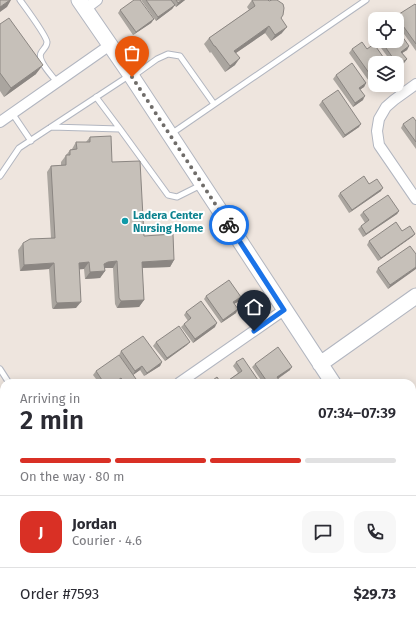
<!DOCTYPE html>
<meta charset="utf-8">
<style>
:root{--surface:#fff;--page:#f7f7f7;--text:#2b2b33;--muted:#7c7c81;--line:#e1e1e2;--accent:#d93025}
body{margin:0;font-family:"Fira Sans",sans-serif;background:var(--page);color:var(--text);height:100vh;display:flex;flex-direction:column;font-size:15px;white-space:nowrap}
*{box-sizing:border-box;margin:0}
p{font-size:13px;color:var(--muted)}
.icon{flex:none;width:22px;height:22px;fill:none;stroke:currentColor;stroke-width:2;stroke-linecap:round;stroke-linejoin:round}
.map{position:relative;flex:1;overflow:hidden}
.drawer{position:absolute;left:0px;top:379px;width:416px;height:248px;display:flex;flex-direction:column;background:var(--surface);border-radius:12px 12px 0 0;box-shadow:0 2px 10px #0003}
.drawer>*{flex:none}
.fabs{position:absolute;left:368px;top:12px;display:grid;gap:8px}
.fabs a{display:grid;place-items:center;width:36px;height:36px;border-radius:8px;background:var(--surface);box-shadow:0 2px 10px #0003;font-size:20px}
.pin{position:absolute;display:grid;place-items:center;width:34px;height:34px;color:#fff;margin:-41px -17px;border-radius:50% 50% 50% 0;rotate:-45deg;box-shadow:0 0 4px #0007}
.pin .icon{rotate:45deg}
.courier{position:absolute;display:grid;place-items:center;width:40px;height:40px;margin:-20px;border:3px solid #1a73e8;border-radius:50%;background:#fff;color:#222;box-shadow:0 1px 5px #0007}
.summary em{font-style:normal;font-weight:600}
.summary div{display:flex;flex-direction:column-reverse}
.summary{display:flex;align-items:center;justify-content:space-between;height:68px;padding:0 20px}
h1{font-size:26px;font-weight:600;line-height:30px}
.bar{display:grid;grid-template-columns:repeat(4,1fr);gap:6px 4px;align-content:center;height:48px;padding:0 20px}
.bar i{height:5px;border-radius:3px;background:var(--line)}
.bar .on{background:var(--accent)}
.bar p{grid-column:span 4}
.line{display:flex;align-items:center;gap:10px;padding:0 20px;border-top:1px solid var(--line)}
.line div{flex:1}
.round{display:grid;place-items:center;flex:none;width:42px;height:42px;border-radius:12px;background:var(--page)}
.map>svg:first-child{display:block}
</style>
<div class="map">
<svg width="416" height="627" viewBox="0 0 416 627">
<rect width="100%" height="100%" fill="#eee5de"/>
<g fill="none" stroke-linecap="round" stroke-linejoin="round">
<!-- lane casing -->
<g stroke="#b2b6c0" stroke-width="7">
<path id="lane" d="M20,0c5,7 26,35 27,42 0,5 -4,7 -6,11 -4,7 11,23 16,29
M132,77l25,-18 11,-5 12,2 34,48
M96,97l24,32
M12,113l19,28
M51,127l69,2 48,66 9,2 24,-12
M171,134l195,-134
M0,176l19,-28 111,-73
M0,369l9,14"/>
</g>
<!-- street casing -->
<g stroke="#b2b6c0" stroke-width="12">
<path id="street" d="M85,9l12,-9
M416,84l-22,16 -8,7 -7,12 -2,12 2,14 37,54
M0,122l110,-77
M179,383l105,-73
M0,508l4,-3
M83,627l2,-4
M321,627l6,-4"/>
</g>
<!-- secondary casing -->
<g stroke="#b2b6c0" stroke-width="17">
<path id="secondary" d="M79,0l53,77 201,306
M320,364l96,-68
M412,498l4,5"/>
</g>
<!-- lane -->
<use href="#lane" stroke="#fff" stroke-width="5"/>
<!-- street -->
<use href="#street" stroke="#fff" stroke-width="10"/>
<!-- secondary -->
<use href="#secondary" stroke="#fff" stroke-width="15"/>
</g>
<!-- wall -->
<path fill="#aaa59f" d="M141,0h30l4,5 -3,4 -16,12z
M171,0h14l-9,7z
M252,0l29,18 1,15 -11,8 -6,-8 -29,20 -1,12 -10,7 -14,-20 -1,1 -6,-9 5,-6 40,-28 -2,-3z
M416,5v46l-19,-27v-5h-2l1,-3z
M120,10l34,9 -3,4 -18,12 -15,-22z
M0,24l36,50 -32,23 -4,-6z
M376,41h21l12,5 -2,4 -5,3 5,6 -3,4 -7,5v-5h-5z
M352,49h15l19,12 -1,2h-10v18l-4,3 -22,-31z
M336,75l30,8 -2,4 -4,2 3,11 -10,7 -20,-28z
M322,101l37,26 -16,11 -24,-33z
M416,121v28l-15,-21 2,-4z
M90,137l22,25 32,74 30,24 -4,7 -28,1 2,32 -5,7 -22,1 -2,-4 -2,-36h-8v3l-5,7 -15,1 -1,-10h-5l-3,39 -23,1 -1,-1 -3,-39 -29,2 -2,-21 5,-7 28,-5 -4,-66 4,-6 10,-1v-3l9,-12 2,-1 4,-7h10z
M369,184l12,7 -32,22 -11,-17 2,-3z
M399,211l-2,3 -34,23 -5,-8 3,-3 4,-3 -5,-8 3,-3z
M402,231l13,3 -3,3 -34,24 -11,-16 2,-4z
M416,254l-28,35 -12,-17 2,-4z
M206,296l33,5 -5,3 2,9 -15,10 -17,-24z
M186,312l29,15 -22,16 -12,-16 3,-3 4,-3 -4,-6z
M156,342l31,3 -22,16 -12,-15z
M121,351l41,11 -2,4 -16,10 -4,-6 -7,5 -14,-20z
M236,362l24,21h-35l1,-1 12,-9 -5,-7z
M255,364l35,6 -12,9 3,4h-18l-11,-16z
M96,371l40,8 -2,4h-14l-1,-2 -3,2h-17l-6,-8z
M4,442v14l-4,-5v-5z
M4,539v36l-4,-6v-27z
M19,623h33l-3,4h-5l-2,-1 -1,1h-15z
M129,623h33l-2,1 2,3h-32l-2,-2z
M258,623h20l-5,4h-12z
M385,623l31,4h-33z"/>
<!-- shaded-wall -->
<path fill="#8b8682" d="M10,0h1l-4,7 -7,5v-5z
M182,0h3l-9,7 2,-4z
M175,5l-3,4 -16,12 2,-4z
M154,19l-3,4 -18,12 3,-3z
M269,26l-4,7 -35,24 4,-6z
M287,27l-5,6 -11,8 4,-6z
M409,46l-2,4 -8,5 2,-3z
M240,58l-5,7 -10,7 5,-6z
M407,59l-3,4 -7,5 1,-3z
M43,65l-7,9 -32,23 7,-9z
M366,83l-2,4 -7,5 2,-4z
M365,96l-2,4 -10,7 2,-4z
M361,124l-2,3 -16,11 2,-3z
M383,188l-2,3 -32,22 3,-3z
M399,211l-2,3 -34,23 3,-3z
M415,234l-3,3 -34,24 3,-3z
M174,260l-4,7 -33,1 5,-6z
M117,261l-4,7h-9v-4l4,-2z
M89,262l-5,7 -10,1 5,-7z
M54,263l-5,6 -29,2 4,-6z
M416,267v2l-28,20 2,-4z
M105,271l-5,7 -15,1 5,-7z
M241,297l-2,4 -8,5 2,-4z
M144,300l-5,7 -22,1 4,-7z
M81,302l-5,6 -23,1 4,-6z
M238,309l-2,4 -15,10 2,-3z
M217,323l-2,4 -22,16 2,-4z
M190,342l-3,3 -22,16 2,-3z
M162,362l-2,4 -16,10 3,-3z
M142,366l-2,4 -7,5 2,-4z
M292,367l-2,3 -16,11 3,-4z
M121,378l-2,3 -3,2h-2z
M4,402l-3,5h-1v-2z
M4,471v2l-4,2v-1z
M412,597h4v4h-4z
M276,623h2l-5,4h-3z"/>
<!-- building -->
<path fill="#c6c0b9" stroke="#8b8682" d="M0,0h10l-10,7z
M134,0h6l14,19 -18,13 -16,-22z
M146,0h25l4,5 -17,12z
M176,0h6l-4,3z
M252,0h16l1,1 3,-1h5l6,4 1,4 -1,7 -2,3 6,9 -12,8 -6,-9 -35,25 6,7 -10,8 -15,-20h-1l-5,-8 46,-32z
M415,4l1,1v39l-20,-28z
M9,18l34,47 -32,23 -11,-15v-49z
M397,29l12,17 -8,6 6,7 -9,6 -17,-24h16z
M362,42l5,7 7,-5 12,17 -3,2h-8v17h-1l-22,-31z
M352,63l14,20 -7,5 6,8 -10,7 -19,-28z
M338,90l23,34 -16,11 -23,-34z
M413,117l3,4v21l-13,-18z
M111,136l1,26 28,-1 4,75 29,-2 1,26 -32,2 2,38 -23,1 -2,-3 -2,-37 -9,1 -4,2 1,7 -15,1 -1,-10 -10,1 2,39 -24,1 -1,-2 -2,-38 -30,2 -1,-22 7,-4 25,-1 -4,-72 15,-1v-10h4v-5l7,-1 -1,-7h14v-5z
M364,176l5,8 8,-5 6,9 -31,22 -12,-17z
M388,195l11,16 -33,23 -5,-8 8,-6 -6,-8z
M396,222l6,9 8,-5 5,8 -34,24 -12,-17z
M410,246l6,8v13l-26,18 -12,-17z
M229,280l12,17 -8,5 5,7 -15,11 -17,-24z
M201,301l16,22 -22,16 -11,-15 7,-6 -5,-6z
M179,326l11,16 -23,16 -11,-16z
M143,336l19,26 -15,11 -5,-7 -7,5 -14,-20z
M278,347l14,20 -15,10 4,6h-13l-13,-19z
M119,355l17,24 -5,4h-6l-4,-5 -7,5h-10l-8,-12z
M243,358l17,25h-33l-1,-1 16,-11 -6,-9z
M217,377l4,6h-12z
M0,394l4,6v2l-4,3z
M4,442v7l-3,-4z
M0,454l4,6v11l-4,3z
M4,539v29l-4,-6v-20z
M412,567h4v30h-4z
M0,571l3,5 -3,2z
M412,611l4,6v10h-28l-3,-4h27z
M28,623h16l-3,4h-7z
M46,623h6l-2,3z
M132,623h28l2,4h-28z
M263,623h13l-6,4h-4z
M371,623h6l3,4h-14z"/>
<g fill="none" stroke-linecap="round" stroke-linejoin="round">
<!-- done -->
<path stroke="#706d6a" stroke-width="4" stroke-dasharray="0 7.2" d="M132,77l97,148"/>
<!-- route -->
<path stroke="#1a73e8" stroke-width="5" d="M229,225l55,85 -30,21"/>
</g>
<!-- markers -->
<circle fill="#0f9aa8" stroke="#fff" stroke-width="1.5" cx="125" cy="221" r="4"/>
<g text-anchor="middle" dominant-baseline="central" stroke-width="4" stroke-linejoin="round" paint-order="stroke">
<!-- culture labels -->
<g font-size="11" font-weight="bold" fill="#0d838f" stroke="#fff" text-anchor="start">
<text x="133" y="215">Ladera Center<tspan x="133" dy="13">Nursing Home</tspan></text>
</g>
</g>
</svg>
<div class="fabs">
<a><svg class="icon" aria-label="locate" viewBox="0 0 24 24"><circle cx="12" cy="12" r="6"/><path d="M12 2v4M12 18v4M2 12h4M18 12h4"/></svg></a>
<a><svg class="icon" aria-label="layers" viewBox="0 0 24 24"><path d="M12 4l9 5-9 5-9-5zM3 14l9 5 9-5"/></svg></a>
</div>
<div class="pin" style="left:132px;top:77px;background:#ea580c"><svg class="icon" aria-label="bag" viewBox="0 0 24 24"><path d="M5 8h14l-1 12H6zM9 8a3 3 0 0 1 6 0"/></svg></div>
<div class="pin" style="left:254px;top:331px;background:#1f2937"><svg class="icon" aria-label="home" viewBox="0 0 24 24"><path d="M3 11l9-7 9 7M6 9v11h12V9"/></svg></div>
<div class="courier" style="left:229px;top:225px"><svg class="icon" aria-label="bike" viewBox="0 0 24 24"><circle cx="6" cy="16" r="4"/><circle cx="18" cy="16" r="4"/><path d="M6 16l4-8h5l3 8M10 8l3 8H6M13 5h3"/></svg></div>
<section class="drawer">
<div class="summary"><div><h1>2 min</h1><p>Arriving in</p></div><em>07:34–07:39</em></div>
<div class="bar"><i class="on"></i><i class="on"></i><i class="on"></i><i></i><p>On the way · 80 m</p></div>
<div class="line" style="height:72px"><b class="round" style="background:var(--accent);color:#fff">J</b><div><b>Jordan</b><p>Courier · 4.6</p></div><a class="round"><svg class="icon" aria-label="chat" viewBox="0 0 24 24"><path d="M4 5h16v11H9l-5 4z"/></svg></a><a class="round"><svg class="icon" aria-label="phone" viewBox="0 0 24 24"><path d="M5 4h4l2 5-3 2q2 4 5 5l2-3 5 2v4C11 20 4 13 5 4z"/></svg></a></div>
<div class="line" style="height:52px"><div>Order #7593</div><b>$29.73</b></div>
</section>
</div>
